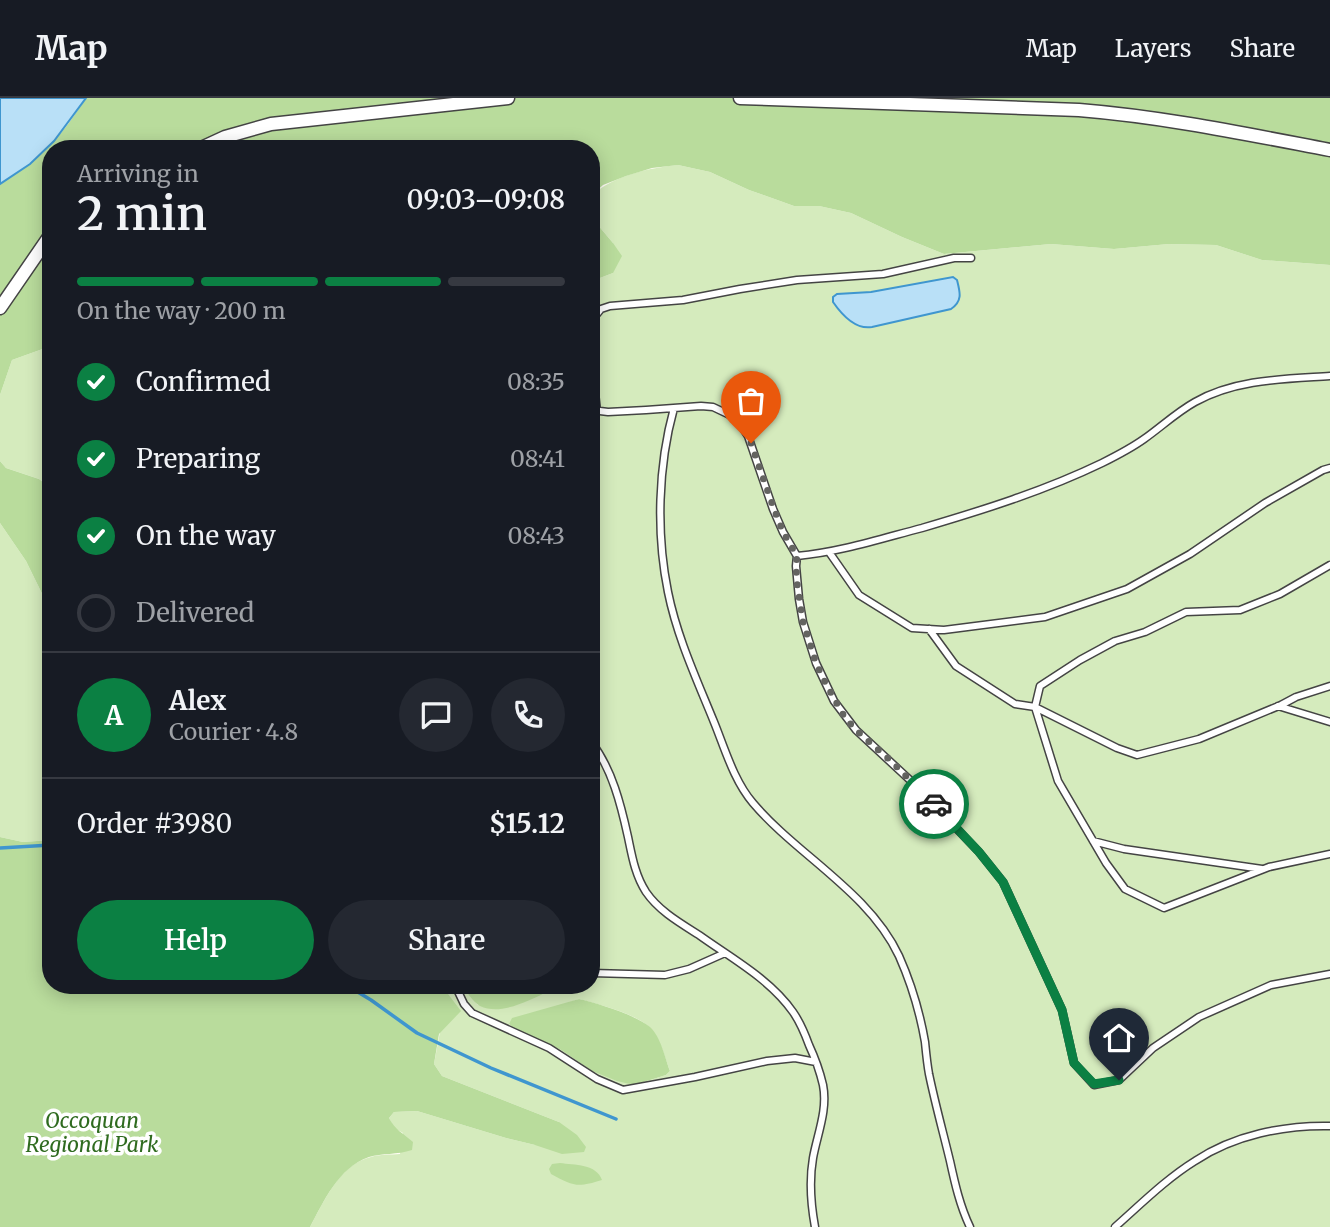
<!DOCTYPE html>
<meta charset="utf-8">
<style>
:root{--surface:#171b24;--page:#242831;--text:#f1f3f6;--muted:#9ea1a6;--line:#363941;--accent:#0b8043}
body{margin:0;font-family:Merriweather,serif;background:var(--page);color:var(--text);height:100vh;display:flex;flex-direction:column;font-size:26px;white-space:nowrap}
*{box-sizing:border-box;margin:0}
p{font-size:23px;color:var(--muted)}
.icon{flex:none;width:38px;height:38px;fill:none;stroke:currentColor;stroke-width:2;stroke-linecap:round;stroke-linejoin:round}
.map{position:relative;flex:1;overflow:hidden}
.side{position:absolute;left:42px;top:42px;width:558px;height:854px;display:flex;flex-direction:column;background:var(--surface);border-radius:28px;box-shadow:0 4px 18px #0003}
.side>*{flex:none}
.pin{position:absolute;display:grid;place-items:center;width:60px;height:60px;color:#fff;margin:-72px -30px;border-radius:50% 50% 50% 0;rotate:-45deg;box-shadow:0 0 7px #0007}
.pin .icon{rotate:45deg}
.courier{position:absolute;display:grid;place-items:center;width:70px;height:70px;margin:-35px;border:5px solid #0b8043;border-radius:50%;background:#fff;color:#222;box-shadow:0 2px 9px #0007}
.overview em{font-style:normal;font-weight:600}
.overview div{display:flex;flex-direction:column-reverse}
.overview{display:flex;align-items:center;justify-content:space-between;height:119px;padding:0 35px}
h1{font-size:46px;font-weight:600;line-height:52px}
.bar{display:grid;grid-template-columns:repeat(4,1fr);gap:10px 7px;align-content:center;height:84px;padding:0 35px}
.bar i{height:9px;border-radius:5px;background:var(--line)}
.bar .selected{background:var(--accent)}
.bar p{grid-column:span 4}
.line{display:flex;align-items:center;gap:18px;padding:0 35px;border-top:2px solid var(--line)}
.line div{flex:1}
.round{display:grid;place-items:center;flex:none;width:74px;height:74px;border-radius:37px;background:var(--page)}
ol{padding:0 35px;list-style:none}
li{display:flex;align-items:center;gap:21px;height:77px}
li p{margin-inline-start:auto}
li .icon{padding:7px;border-radius:50%;background:var(--accent);color:#fff;stroke-width:4}
li:last-child{color:var(--muted)}
li i{width:38px;height:38px;border:4px solid var(--line);border-radius:50%}
.button{display:flex;gap:14px;margin-top:auto;padding:14px 35px}
.button a{flex:1;height:80px;border-radius:42px;background:var(--accent);color:#fff;font-size:28px;font-weight:600;line-height:80px;text-align:center}
.button a+a{background:var(--page);color:var(--text)}
header{display:flex;align-items:center;gap:42px;box-sizing:border-box;height:98px;padding:0 35px;background:var(--surface);border-bottom:2px solid var(--line)}
header strong{font-size:33px}
nav{display:flex;gap:38px;margin-inline-start:auto;font-size:24px}
.map>svg:first-child{display:block}
</style>
<header>
<strong>Map</strong>
<nav><a>Map</a><a>Layers</a><a>Share</a></nav>
</header>
<div class="map">
<svg width="1330" height="1129" viewBox="0 0 1330 1129">
<rect width="100%" height="100%" fill="#fffdf5"/>
<!-- green -->
<path fill="#d5ebbd" fill-rule="evenodd" d="M678,67l32,7 39,18 45,16h25l32,7 51,24 42,17 107,-10 63,5 55,-5 47,1 46,15 68,5v962h-1020c14,-26 30,-63 61,-70 9,-3 20,-2 29,-3l3,-21 -9,-5 -5,-10 5,-6 23,-1 89,27 29,7 24,-23 -117,-46 -8,-12 13,-70 -44,-9h59l16,20 52,-20h62v-704l21,-8v-30l-21,-25v-23c24,-20 56,-27 86,-30zM579,901c19,5 60,15 73,31 9,11 13,28 18,41l-4,4 -32,10 -42,-14 -31,-21 -48,-22 -4,-4z
M51,248v142l-12,-9 -33,-11 -6,-7v-66l12,-35z
M0,425l26,38 25,51v228l-28,2 -23,-5z"/>
<!-- forest -->
<path fill="#b9dc9c" d="M86,0h1244v167l-68,-5 -46,-15 -47,-1 -55,5 -63,-5 -107,10 -42,-17 -51,-24 -32,-7h-25l-45,-16 -39,-18 -32,-7 -26,3 -26,8 -23,9 -11,10v-46h-541v197l-39,14 -12,35v-211c11,-7 22,-14 32,-22 22,-17 39,-41 54,-64z
M592,120l21,25 9,13 -9,17 -21,8z
M0,363l6,7 33,11 12,9v124l-25,-51 -26,-38z
M0,739l23,5 28,-2v145h352l45,9 13,17 -22,23 -5,30 8,12 117,46 18,13 9,12 -2,5 -22,2 -27,-9 -29,-7 -89,-27 -23,1 -5,6c6,12 14,15 24,24l-1,8c-15,5 -30,3 -43,7 -31,11 -45,44 -59,70h-310z
M462,887h68l19,6c-19,9 -48,25 -69,15 -7,-4 -13,-14 -18,-21z
M579,901c18,4 57,16 71,28 11,10 15,31 20,44l-4,4 -32,10 -17,-4 -25,-10 -31,-21 -48,-22 -4,-4 3,-6z
M560,1065c14,2 37,1 42,17 -25,8 -29,6 -51,-6l-2,-5 3,-5z"/>
<!-- water -->
<path fill="#b9e0f7" stroke="#3f96cf" stroke-width="2" d="M0,0h86l-32,43 -24,23 -30,20z
M953,179l4,3c3,12 6,21 -6,29l-79,18c-17,3 -30,-12 -39,-25v-5l4,-3 34,-2z"/>
<g fill="none" stroke-linecap="round" stroke-linejoin="round">
<!-- stream -->
<path stroke="#3f96cf" stroke-width="3.5" d="M0,750l51,-3
M346,887l25,15 46,33 74,35 125,51"/>
<!-- service casing -->
<g stroke="#444" stroke-width="9">
<path id="service" d="M592,222l9,-11 9,-3 73,-6 57,-11 57,-9 86,-6 71,-16h17
M592,268l5,45
M674,310c-16,58 -18,125 -6,184 9,45 29,88 46,130 11,27 20,59 39,81 44,52 116,89 146,153 12,27 21,57 26,86 1,10 2,21 4,32 6,29 14,58 21,87 5,23 10,45 20,66
M592,312l16,2 38,-2 55,-4 12,1 19,9 9,9 7,11 25,73 10,23 14,24 -1,10 3,33 4,23 13,41 18,38 22,29 55,51 68,71 24,30 59,128 12,53 20,22 25,-5 34,-32 46,-31 72,-32 59,-11
M829,454l30,43 53,33 32,2 101,-13 82,-28 63,-35 75,-51 58,-33 7,-2
M797,458c43,-4 83,-17 125,-28 61,-18 122,-37 180,-65 14,-7 28,-14 42,-24 17,-12 33,-27 51,-37 41,-23 90,-23 135,-26
M929,531l27,37 59,38 20,3 5,-21 40,-26 35,-19 30,-9 41,-20 54,-2 40,-16 50,-29
M1278,608l52,16
M1035,609l23,74 48,82 19,26 39,19 105,-41 61,-13
M1035,609l82,41 20,7 62,-16 82,-34 15,-8 34,-11
M592,645c20,26 29,62 36,94 4,19 7,38 18,55 13,19 34,31 53,43 32,23 71,44 94,77 7,10 12,22 16,33 6,13 11,27 14,40 5,25 -6,50 -10,73 -4,23 -2,47 2,69
M1093,743l31,8 138,20
M592,875l73,2 24,-6 36,-16
M455,887l9,19 8,9 77,35 48,31 26,11 72,-13 72,-16 28,-3 21,4
M493,887l15,4 33,-4
M1115,1129c26,-23 51,-48 80,-66 39,-26 89,-36 135,-35"/>
</g>
<!-- minor casing -->
<g stroke="#444" stroke-width="15">
<path id="minor" d="M740,0l339,12c86,7 167,24 251,40
M199,51l26,-12 46,-13 237,-26
M0,210l51,-74"/>
</g>
<!-- service -->
<use href="#service" stroke="#fff" stroke-width="6"/>
<!-- minor -->
<use href="#minor" stroke="#fff" stroke-width="12"/>
</g>
<g fill="none" stroke-linecap="round" stroke-linejoin="round">
<!-- done -->
<path stroke="#646461" stroke-width="7" stroke-dasharray="0 12.6" d="M751,345l23,66 9,23 14,24 -1,10 1,17 6,39 13,41 9,19 20,36 11,12 35,31 43,43"/>
<!-- route -->
<path stroke="#0b8043" stroke-width="9" d="M934,706l45,48 24,30 59,128 12,53 20,21 25,-4"/>
</g>
<g text-anchor="middle" dominant-baseline="central" stroke-width="7" stroke-linejoin="round" paint-order="stroke">
<!-- park labels -->
<g font-size="21" font-style="italic" fill="#2f6b1f" stroke="#fff">
<text x="92" y="1022">Occoquan<tspan x="92" dy="24">Regional Park</tspan></text>
</g>
</g>
</svg>
<div class="pin" style="left:751px;top:345px;background:#ea580c"><svg class="icon" aria-label="bag" viewBox="0 0 24 24"><path d="M5 8h14l-1 12H6zM9 8a3 3 0 0 1 6 0"/></svg></div>
<div class="pin" style="left:1119px;top:982px;background:#1f2937"><svg class="icon" aria-label="home" viewBox="0 0 24 24"><path d="M3 11l9-7 9 7M6 9v11h12V9"/></svg></div>
<div class="courier" style="left:934px;top:706px"><svg class="icon" aria-label="car" viewBox="0 0 24 24"><path d="M5 17H2v-5l4-1 3-4h7l3 4 3 1v5h-3M9 17h6M6 11h13"/><circle cx="7" cy="17" r="2"/><circle cx="17" cy="17" r="2"/></svg></div>
<section class="side">
<div class="overview"><div><h1>2 min</h1><p>Arriving in</p></div><em>09:03–09:08</em></div>
<div class="bar"><i class="selected"></i><i class="selected"></i><i class="selected"></i><i></i><p>On the way · 200 m</p></div>
<ol>
<li><svg class="icon" aria-label="check" viewBox="0 0 24 24"><path d="M5 12l5 5 9-10"/></svg>Confirmed<p>08:35</p></li>
<li><svg class="icon" aria-label="check" viewBox="0 0 24 24"><path d="M5 12l5 5 9-10"/></svg>Preparing<p>08:41</p></li>
<li><svg class="icon" aria-label="check" viewBox="0 0 24 24"><path d="M5 12l5 5 9-10"/></svg>On the way<p>08:43</p></li>
<li><i></i>Delivered</li>
</ol>
<div class="line" style="height:126px"><b class="round" style="background:var(--accent);color:#fff">A</b><div><b>Alex</b><p>Courier · 4.8</p></div><a class="round"><svg class="icon" aria-label="chat" viewBox="0 0 24 24"><path d="M4 5h16v11H9l-5 4z"/></svg></a><a class="round"><svg class="icon" aria-label="phone" viewBox="0 0 24 24"><path d="M5 4h4l2 5-3 2q2 4 5 5l2-3 5 2v4C11 20 4 13 5 4z"/></svg></a></div>
<div class="line" style="height:91px"><div>Order #3980</div><b>$15.12</b></div>
<div class="button"><a>Help</a><a>Share</a></div>
</section>
</div>
